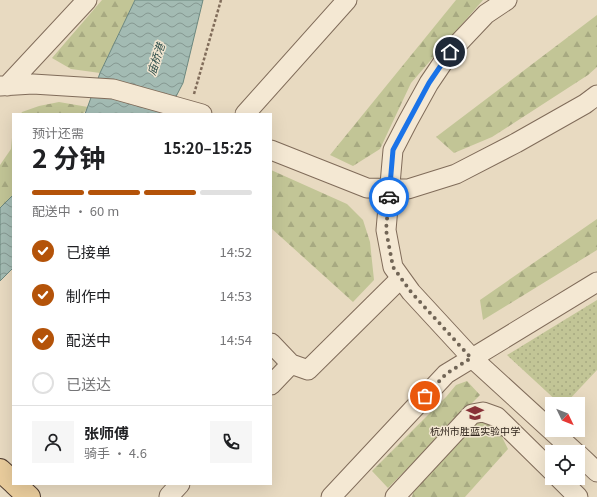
<!DOCTYPE html>
<html lang="zh">
<meta charset="utf-8">
<style>
:root{--surface:#fff;--page:#f6f6f6;--text:#202124;--muted:#757577;--line:#e0e0e0;--accent:#b45309}
body{margin:0;font-family:Georgia,"Noto Sans SC",serif;background:var(--page);color:var(--text);height:100vh;display:flex;flex-direction:column;font-size:15px;white-space:nowrap}
*{box-sizing:border-box;margin:0}
p{font-size:13px;color:var(--muted)}
.icon{flex:none;width:22px;height:22px;fill:none;stroke:currentColor;stroke-width:2;stroke-linecap:round;stroke-linejoin:round}
.map{position:relative;flex:1;overflow:hidden}
.details{position:absolute;left:12px;top:113px;width:260px;height:372px;display:flex;flex-direction:column;background:var(--surface);border-radius:0px;box-shadow:0 4px 16px #0002}
.details>*{flex:none}
.needle{width:26px;rotate:133deg}
.fabs{position:absolute;left:545px;top:397px;display:grid;gap:8px}
.fabs a{display:grid;place-items:center;width:40px;height:40px;border-radius:0px;background:var(--surface);box-shadow:0 4px 16px #0002;font-size:20px}
.pin{position:absolute;display:grid;place-items:center;width:34px;height:34px;color:#fff;margin:-17px;border:2px solid #fff;border-radius:50%;box-shadow:0 1px 4px #0007}
.courier{position:absolute;display:grid;place-items:center;width:40px;height:40px;margin:-20px;border:3px solid #1a73e8;border-radius:50%;background:#fff;color:#222;box-shadow:0 1px 5px #0007}
.head em{font-style:normal;font-weight:700}
.head div{display:flex;flex-direction:column-reverse}
.head{display:flex;align-items:center;justify-content:space-between;height:68px;padding:0 20px}
h1{font-size:26px;font-weight:700;line-height:30px}
.bar{display:grid;grid-template-columns:repeat(4,1fr);gap:6px 4px;align-content:center;height:48px;padding:0 20px}
.bar i{height:5px;border-radius:3px;background:var(--line)}
.bar .active{background:var(--accent)}
.bar p{grid-column:span 4}
.line{display:flex;align-items:center;gap:10px;padding:0 20px;border-top:1px solid var(--line)}
.line div{flex:1}
.round{display:grid;place-items:center;flex:none;width:42px;height:42px;border-radius:0px;background:var(--page)}
ol{padding:0 20px;list-style:none}
li{display:flex;align-items:center;gap:12px;height:44px}
li p{margin-inline-start:auto}
li .icon{padding:4px;border-radius:50%;background:var(--accent);color:#fff;stroke-width:4}
li:last-child{color:var(--muted)}
li i{width:22px;height:22px;border:2px solid var(--line);border-radius:50%}
.map>svg:first-child{display:block}
</style>
<div class="map">
<svg width="597" height="497" viewBox="0 0 597 497">
<defs>
<pattern id="grass-dots" width="8" height="8" patternUnits="userSpaceOnUse"><rect width="8" height="8" fill="#c2c596"/><path d="M2 2h.1M6 6h.1" fill="none" stroke="#a7a981" stroke-width="1.8" stroke-linecap="round"/></pattern>
<pattern id="forest-firs" width="22" height="20" patternUnits="userSpaceOnUse"><rect width="22" height="20" fill="#c2c596"/><path d="M5 1l3.5 6h-7zM16 11l3.5 6h-7z" fill="#a7a981"/></pattern>
<pattern id="water-waves" width="16" height="10" patternUnits="userSpaceOnUse"><rect width="16" height="10" fill="#a3bbb3"/><path d="M0 5q4-4 8 0t8 0" fill="none" stroke="#859891"/></pattern>
</defs>
<rect width="100%" height="100%" fill="#e8dac1"/>
<!-- grass -->
<path fill="url(#grass-dots)" d="M597,300v70l-32,34h-5l-53,-49z"/>
<!-- forest -->
<path fill="url(#forest-firs)" d="M102,0h33l-35,73 -29,-4 -19,-11z
M456,0h27l-72,83 -31,66 -27,17 -23,-11z
M597,15v52l-9,8 -96,62 -38,16 -18,-16z
M59,102l29,5 -5,7h-62l1,-2 17,-6z
M13,126v69l-13,13v-43l11,-16z
M271,170l76,34 16,16 7,22 4,38 -21,22 -82,-74z
M597,219v31l-114,70 -3,-20z
M467,381l13,14 -92,93 -16,-17 74,-74 10,-12z
M483,420l16,11 9,18 -43,48h-53l3,-11 55,-60z"/>
<!-- water -->
<path fill="url(#water-waves)" stroke="#6c887f" d="M135,0h68l-20,83 -16,31h-82l15,-41z
M13,195v73l-13,13v-73z"/>
<g fill="none" stroke-linecap="round" stroke-linejoin="round">
<!-- minor casing -->
<g stroke="#806c5a" stroke-width="21">
<path id="minor" d="M507,0l-21,14 -36,38 -21,31 -21,38 -15,29 -7,80 7,37 18,25 60,65 104,95
M0,86l33,-2 80,5 89,25
M7,86l80,-86
M245,114l102,-114
M271,150l96,38 41,1 48,-15 60,-31 69,-39 12,-9
M271,343l20,21 17,6 93,-92
M271,385l20,-21
M578,454l19,18
M559,478l19,19
M169,496l11,-12
M331,497l115,-123 151,-92
M395,497l77,-83 11,-2 14,5 55,54"/>
</g>
<!-- major casing -->
<g stroke="#4e3b2f" stroke-width="24">
<path id="major" d="M0,470l13,12
M15,484l14,13"/>
</g>
<!-- path -->
<path stroke="#806c5a" stroke-width="2.5" stroke-dasharray="3 2" stroke-linecap="butt" d="M194,94l27,-94"/>
<!-- minor -->
<use href="#minor" stroke="#f4e8d3" stroke-width="19"/>
<!-- major -->
<use href="#major" stroke="#e9cc9c" stroke-width="22"/>
</g>
<g fill="none" stroke-linecap="round" stroke-linejoin="round">
<!-- done -->
<path stroke="#716556" stroke-width="4" stroke-dasharray="0 7.2" d="M389,197l-3,33 7,37 18,25 60,66 -25,16 -21,22"/>
<!-- route -->
<path stroke="#1a73e8" stroke-width="5" d="M389,197l4,-47 36,-67 21,-31"/>
</g>
<!-- icons -->
<defs>
<g id="school-bare" transform="scale(1.38)"><path d="M0-5L7-2L0 1L-7-2ZM-4 1L0 2.5L4 1V4Q0 6-4 4Z" fill="#883137" stroke="#f1e5d0" stroke-width="2.5" paint-order="stroke"/></g>
</defs>
<g fill-rule="evenodd">
<use href="#school-bare" x="475" y="413"/>
</g>
<g text-anchor="middle" dominant-baseline="central" stroke-width="3" stroke-linejoin="round" paint-order="stroke">
<!-- poi labels -->
<g font-size="10" fill="#31261d" stroke="#f1e5d0">
<text x="475" y="430">杭州市胜蓝实验中学</text>
</g>
<!-- water labels -->
<g font-size="11" font-style="italic" fill="#2e4f4b" stroke="#f1e5d0">
<text transform="translate(155 59) rotate(-72)">庙桥港</text>
</g>
</g>
</svg>
<div class="fabs">
<a><svg class="needle" viewBox="-14 -14 28 28"><path d="M0-13l5 13h-10z" fill="#e53935"/><path d="M0 13l5-13h-10z" fill="#757577"/></svg></a>
<a><svg class="icon" aria-label="locate" viewBox="0 0 24 24"><circle cx="12" cy="12" r="6"/><path d="M12 2v4M12 18v4M2 12h4M18 12h4"/></svg></a>
</div>
<div class="pin" style="left:425px;top:396px;background:#ea580c"><svg class="icon" aria-label="bag" viewBox="0 0 24 24"><path d="M5 8h14l-1 12H6zM9 8a3 3 0 0 1 6 0"/></svg></div>
<div class="pin" style="left:450px;top:52px;background:#1f2937"><svg class="icon" aria-label="home" viewBox="0 0 24 24"><path d="M3 11l9-7 9 7M6 9v11h12V9"/></svg></div>
<div class="courier" style="left:389px;top:197px"><svg class="icon" aria-label="car" viewBox="0 0 24 24"><path d="M5 17H2v-5l4-1 3-4h7l3 4 3 1v5h-3M9 17h6M6 11h13"/><circle cx="7" cy="17" r="2"/><circle cx="17" cy="17" r="2"/></svg></div>
<section class="details">
<div class="head"><div><h1>2 分钟</h1><p>预计还需</p></div><em>15:20–15:25</em></div>
<div class="bar"><i class="active"></i><i class="active"></i><i class="active"></i><i></i><p>配送中 · 60 m</p></div>
<ol>
<li><svg class="icon" aria-label="check" viewBox="0 0 24 24"><path d="M5 12l5 5 9-10"/></svg>已接单<p>14:52</p></li>
<li><svg class="icon" aria-label="check" viewBox="0 0 24 24"><path d="M5 12l5 5 9-10"/></svg>制作中<p>14:53</p></li>
<li><svg class="icon" aria-label="check" viewBox="0 0 24 24"><path d="M5 12l5 5 9-10"/></svg>配送中<p>14:54</p></li>
<li><i></i>已送达</li>
</ol>
<div class="line" style="height:72px"><a class="round"><svg class="icon" aria-label="person" viewBox="0 0 24 24"><circle cx="12" cy="8" r="4"/><path d="M4 21q1-7 8-7t8 7"/></svg></a><div><b>张师傅</b><p>骑手 · 4.6</p></div><a class="round"><svg class="icon" aria-label="phone" viewBox="0 0 24 24"><path d="M5 4h4l2 5-3 2q2 4 5 5l2-3 5 2v4C11 20 4 13 5 4z"/></svg></a></div>
</section>
</div>
